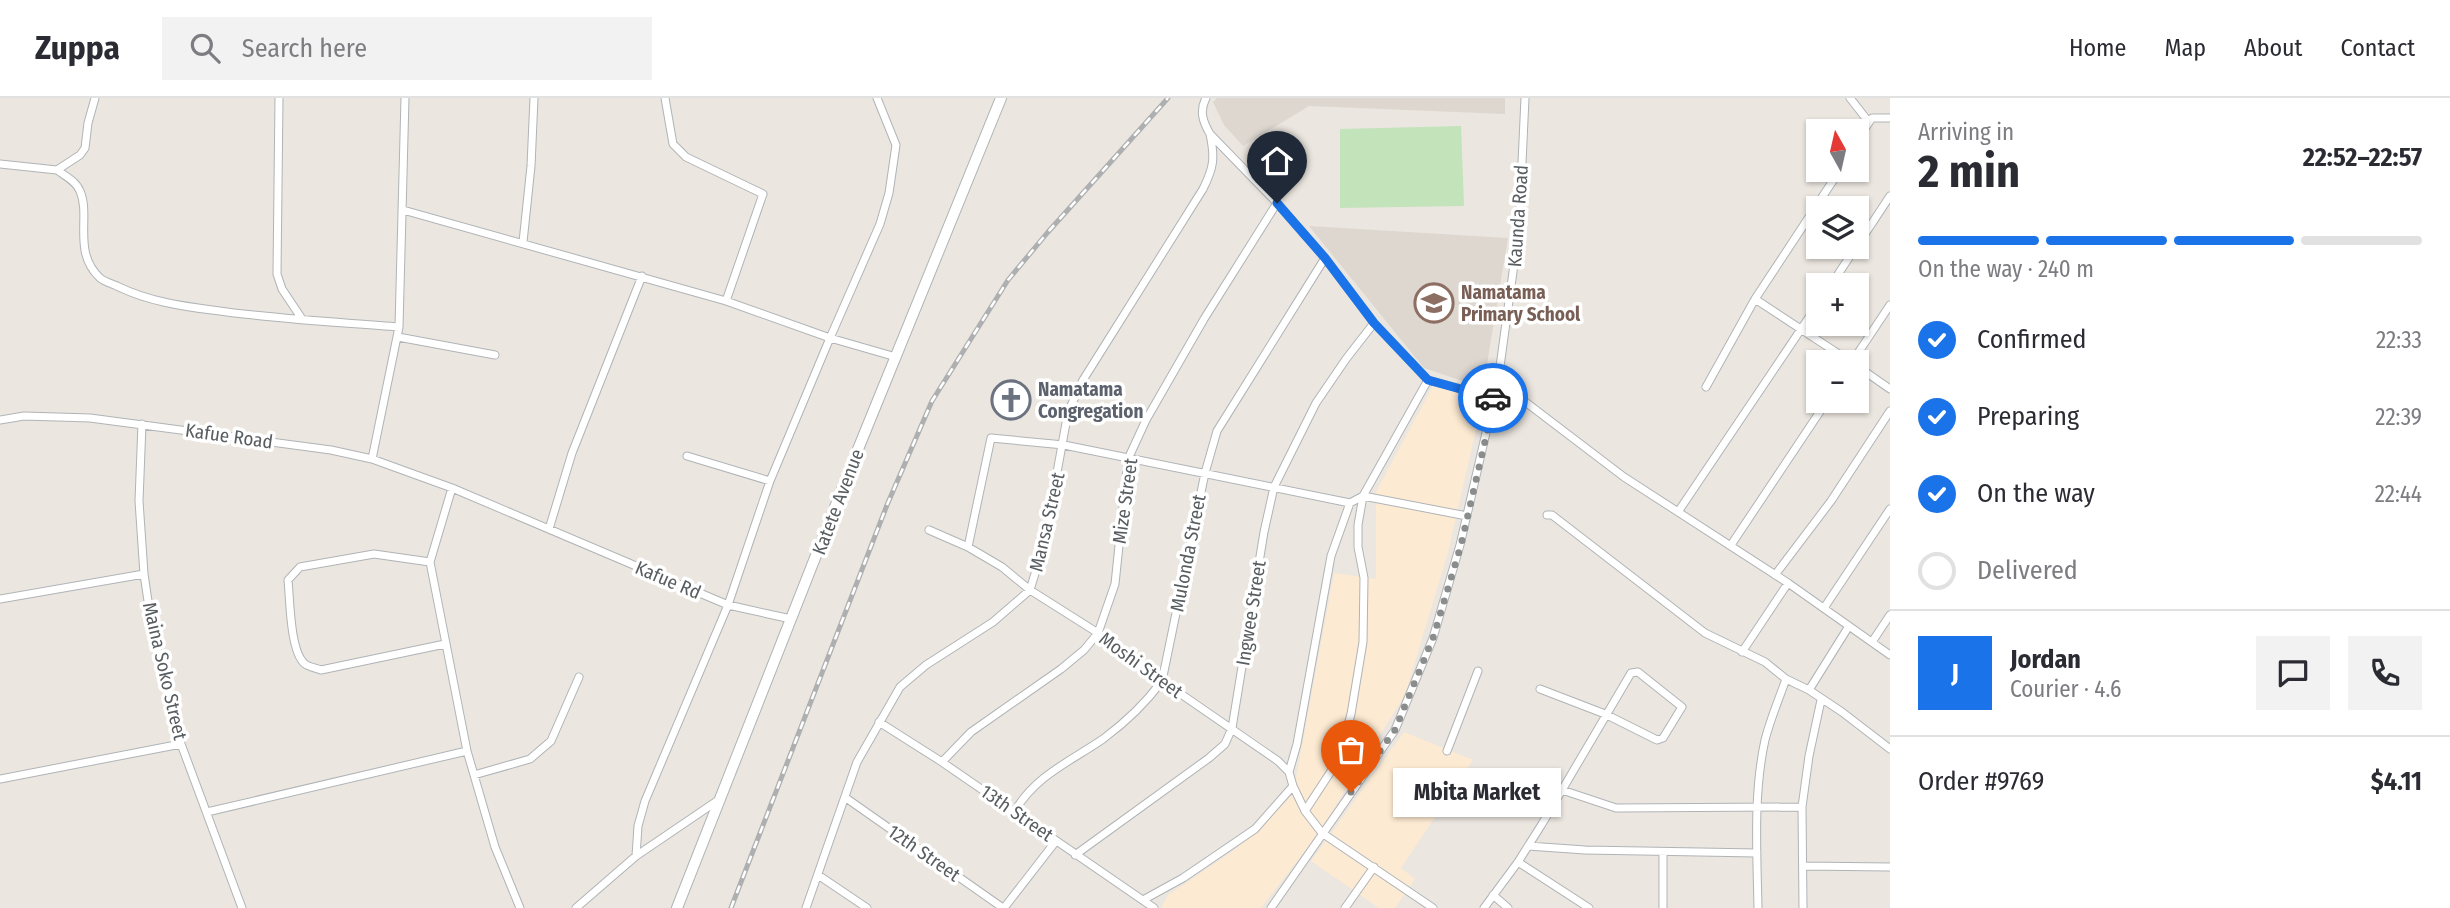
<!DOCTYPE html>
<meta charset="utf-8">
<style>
:root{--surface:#fff;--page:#f2f2f3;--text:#2b2b33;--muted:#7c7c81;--line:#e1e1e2;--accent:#1a73e8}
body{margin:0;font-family:"Fira Sans Condensed",sans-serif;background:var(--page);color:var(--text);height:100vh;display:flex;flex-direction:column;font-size:26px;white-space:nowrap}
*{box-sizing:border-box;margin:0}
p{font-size:23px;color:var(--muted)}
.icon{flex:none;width:38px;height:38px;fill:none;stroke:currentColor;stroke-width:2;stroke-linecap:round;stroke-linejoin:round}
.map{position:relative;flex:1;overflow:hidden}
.panel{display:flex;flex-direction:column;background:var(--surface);width:560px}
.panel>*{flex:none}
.needle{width:46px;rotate:352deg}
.controls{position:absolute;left:1806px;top:21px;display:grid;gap:14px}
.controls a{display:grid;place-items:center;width:63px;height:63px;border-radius:0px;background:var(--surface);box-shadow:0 2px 5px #0004;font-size:35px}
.pin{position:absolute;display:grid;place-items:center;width:60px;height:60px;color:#fff;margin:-72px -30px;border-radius:50% 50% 50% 0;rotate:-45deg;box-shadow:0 0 7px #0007}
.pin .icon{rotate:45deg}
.courier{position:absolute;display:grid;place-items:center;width:70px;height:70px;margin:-35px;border:5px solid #1a73e8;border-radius:50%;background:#fff;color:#222;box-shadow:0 2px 9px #0007}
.bubble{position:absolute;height:49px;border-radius:0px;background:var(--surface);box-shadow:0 2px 5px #0004;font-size:23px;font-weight:700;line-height:49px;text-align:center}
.summary em{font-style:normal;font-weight:700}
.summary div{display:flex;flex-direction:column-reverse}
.summary{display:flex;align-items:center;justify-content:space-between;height:119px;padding:0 28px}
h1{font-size:46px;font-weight:700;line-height:52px}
.bar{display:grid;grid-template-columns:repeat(4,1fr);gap:10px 7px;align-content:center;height:84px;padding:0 28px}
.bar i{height:9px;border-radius:5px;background:var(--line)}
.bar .on{background:var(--accent)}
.bar p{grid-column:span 4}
.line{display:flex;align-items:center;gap:18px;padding:0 28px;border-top:2px solid var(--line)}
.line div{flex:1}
.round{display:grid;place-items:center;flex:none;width:74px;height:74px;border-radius:0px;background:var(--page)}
ol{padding:0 28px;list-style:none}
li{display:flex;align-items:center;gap:21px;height:77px}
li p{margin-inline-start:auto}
li .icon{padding:7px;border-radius:50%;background:var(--accent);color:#fff;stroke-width:4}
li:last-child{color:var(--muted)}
li i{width:38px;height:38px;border:4px solid var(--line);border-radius:50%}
header{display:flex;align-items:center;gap:42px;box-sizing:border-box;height:98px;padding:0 35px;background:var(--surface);border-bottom:2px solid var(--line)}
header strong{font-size:33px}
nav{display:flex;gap:38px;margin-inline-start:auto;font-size:24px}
.search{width:490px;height:63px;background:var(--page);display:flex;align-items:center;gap:18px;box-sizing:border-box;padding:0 24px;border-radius:0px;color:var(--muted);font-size:26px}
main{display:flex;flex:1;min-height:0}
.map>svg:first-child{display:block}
</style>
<header>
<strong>Zuppa</strong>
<div class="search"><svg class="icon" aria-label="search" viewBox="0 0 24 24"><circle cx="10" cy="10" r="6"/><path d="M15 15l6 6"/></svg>Search here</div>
<nav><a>Home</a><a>Map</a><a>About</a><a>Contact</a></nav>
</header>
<main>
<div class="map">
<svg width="1890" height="810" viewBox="0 0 1890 810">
<rect width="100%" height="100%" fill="#ebe6df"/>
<!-- commercial -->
<path fill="#fdead2" d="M1433,288l50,13 -35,153 -43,143 -87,139 -57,74h-100l7,-13 68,-46 57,-55 41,-221 42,6v-87z
M1404,634l69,28 -72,108 14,11 -20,29h-16l-68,-47z"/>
<!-- education -->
<path fill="#ddd7d0" d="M1217,0h288v16l-196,-8 -66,40 -19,-21 -11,-23z
M1309,128l199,12 -25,150 -59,-20z"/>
<!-- green -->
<path fill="#c3e3bb" d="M1461,28l3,80 -124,2v-79z"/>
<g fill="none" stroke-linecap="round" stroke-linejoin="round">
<!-- street casing -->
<g stroke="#b0b4b7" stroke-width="9">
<path id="street" d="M279,0l-2,176 5,15 20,30
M665,0l8,46 13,13 77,37 -37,107
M877,0l19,47 -7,48 -9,31 -50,114 66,19
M1206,0c-7,13 -3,24 4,36l67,69 48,55 49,65 54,57 67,18
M1850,0l18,23
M1857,42l15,-22h18
M0,66l57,6 23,-15 5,-7 3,-25 7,-25
M57,72c8,6 19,11 23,21 11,25 -8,61 20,87 5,4 13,6 19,9 29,14 62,19 93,23 62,9 125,12 187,17
M403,112l323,91 104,37 -60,143 -42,124 -83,196 -7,25 -2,30
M523,144l8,-76 3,-68
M1857,148l33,-50
M1831,187l25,-38
M1755,201l96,63
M398,239l97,18
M1852,264l38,-57
M1857,268l33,23
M1498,283l126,96 164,106 102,72
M1706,289l49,-88 85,-129
M0,322l24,-4 66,2 241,32 41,9 80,29 276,117 63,14
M142,326l-3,77 5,73 8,54 29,116 61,164
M687,358l83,25
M372,361l27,-132 6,-229
M452,390l-22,74 37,189 28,96 25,61
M1678,414l140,-208
M1547,417h5l153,118 60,29 21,17 23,11 33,22 48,37
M549,431l23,-76 70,-177
M929,432l39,17 34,20 28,23 68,43 64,48 116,80 11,11 4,14 12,25 17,22 111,75
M1731,447l96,-144
M968,449l23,-109 73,7 286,58 13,-7 104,20
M430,464l-56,-8 -74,13 -12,13c2,20 2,72 17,84 4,3 11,4 16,6l124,-26
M1775,477l56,-74 59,-90
M0,501l144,-25
M1824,510l66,-99
M1872,544l18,-27
M1742,554l46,-69
M1809,592l40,-64
M879,624l63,40 212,146
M1447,653l31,-80
M942,664l29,-30 90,-63 23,-19 14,-17 17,-49 13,-125 18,-39 58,-101 73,-116
M1289,674l8,-28 34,-188 19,-53
M474,677l56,-16 21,-18 28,-64
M0,681l181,-35
M1562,692l54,18 186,-1
M846,700l157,110
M1015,713c20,-35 56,-50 88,-72 23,-17 42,-35 59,-58l43,-208 12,-42 108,-173
M1305,713l34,-52 12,-45 12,-72 1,-64 -6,-31v-22l5,-29 65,-116
M207,714l260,-61
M1528,748l57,4 172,3
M1075,757l134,-97 16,-14 7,-16 32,-196 10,-45 42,-84 30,-44 28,-36
M1518,764l71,46
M1803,768l87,1
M818,777l49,33
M1493,797l15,13
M1143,802l40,-22 72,-49 38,-43
M576,810l60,-52 81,-55
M806,810l51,-146 43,-75 26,-22 67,-43 37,-32 14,-46 24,-132 15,-32 120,-191c11,-22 12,-31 7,-55
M1004,810l52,-67
M1271,810l124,-178 38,-92 27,-93 38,-164 21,-153 6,-130
M1345,810l29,-41
M1484,810l34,-46 24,-38 89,-151 7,-1 44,35 -19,31 -6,2 -52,-26 -65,-25
M1663,810v-56
M1758,810c-1,-55 -5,-114 7,-168 5,-20 14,-41 21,-61
M1803,810l-1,-101 7,-51 12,-56"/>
</g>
<!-- secondary casing -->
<g stroke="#afb4b7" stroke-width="12">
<path id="secondary" d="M677,810l175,-444 149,-366"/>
</g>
<!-- street -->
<use href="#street" stroke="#fff" stroke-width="7"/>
<!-- secondary -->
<use href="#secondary" stroke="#fff" stroke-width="10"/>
<!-- rail casing -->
<g stroke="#aeafb0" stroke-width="5">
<path id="rail" d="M731,810l156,-403 45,-104 76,-121 40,-48 120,-134"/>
</g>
<!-- rail -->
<use href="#rail" stroke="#fff" stroke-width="2.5" stroke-dasharray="8" stroke-linecap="butt"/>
</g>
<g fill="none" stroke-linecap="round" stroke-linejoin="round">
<!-- done -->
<path stroke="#8b8d8c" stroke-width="7" stroke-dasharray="0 12.6" d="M1351,694l44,-62 38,-92 28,-93 34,-147h-2"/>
<!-- route -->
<path stroke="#1a73e8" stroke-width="9" d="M1277,105l48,55 49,65 54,57 65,18"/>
</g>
<!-- icons -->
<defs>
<g id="school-ring" transform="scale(2.0125)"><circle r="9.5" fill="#fff" stroke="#8d6e63" stroke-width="1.5"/><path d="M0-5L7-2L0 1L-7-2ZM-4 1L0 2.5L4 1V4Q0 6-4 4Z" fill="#8d6e63"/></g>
<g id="church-ring" transform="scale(2.0125)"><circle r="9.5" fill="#fff" stroke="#6b7280" stroke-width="1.5"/><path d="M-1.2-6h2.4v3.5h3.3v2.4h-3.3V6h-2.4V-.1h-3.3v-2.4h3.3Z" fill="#6b7280"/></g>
</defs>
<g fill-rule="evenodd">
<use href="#school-ring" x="1434" y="205"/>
<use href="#church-ring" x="1011" y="302"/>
</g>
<g text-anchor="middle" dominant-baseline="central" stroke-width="7" stroke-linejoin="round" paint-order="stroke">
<!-- street labels -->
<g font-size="19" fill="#585d60" stroke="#fff">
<text transform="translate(1518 118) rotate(-86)">Kaunda Road</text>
<text transform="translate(229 338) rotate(8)">Kafue Road</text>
<text transform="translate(1125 403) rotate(-82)">Mize Street</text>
<text transform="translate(838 404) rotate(-69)">Katete Avenue</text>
<text transform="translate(1047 424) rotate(-77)">Mansa Street</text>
<text transform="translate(1188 455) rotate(-79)">Mulonda Street</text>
<text transform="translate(668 482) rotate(23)">Kafue Rd</text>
<text transform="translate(1251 515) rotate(-81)">Ingwee Street</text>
<text transform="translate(1141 567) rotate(36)">Moshi Street</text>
<text transform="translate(165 573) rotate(77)">Maina Soko Street</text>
<text transform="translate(1017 715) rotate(35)">13th Street</text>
<text transform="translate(924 755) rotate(35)">12th Street</text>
</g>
<!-- education labels -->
<g font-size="19" font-weight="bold" fill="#785e54" stroke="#fff" text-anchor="start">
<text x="1461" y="194">Namatama<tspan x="1461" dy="22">Primary School</tspan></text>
</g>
<!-- worship labels -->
<g font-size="19" font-weight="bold" fill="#5b616d" stroke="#fff" text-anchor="start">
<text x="1038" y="291">Namatama<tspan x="1038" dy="22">Congregation</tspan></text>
</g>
</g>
</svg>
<div class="controls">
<a><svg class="needle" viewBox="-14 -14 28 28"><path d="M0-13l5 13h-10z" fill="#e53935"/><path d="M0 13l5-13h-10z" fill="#7c7c81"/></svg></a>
<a><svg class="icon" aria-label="layers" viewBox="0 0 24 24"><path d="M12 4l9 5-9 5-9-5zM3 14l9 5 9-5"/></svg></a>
<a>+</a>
<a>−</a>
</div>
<div class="pin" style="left:1351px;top:694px;background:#ea580c"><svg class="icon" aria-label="bag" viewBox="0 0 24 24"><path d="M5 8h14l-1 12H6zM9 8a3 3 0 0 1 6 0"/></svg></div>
<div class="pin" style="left:1277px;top:105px;background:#1f2937"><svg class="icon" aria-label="home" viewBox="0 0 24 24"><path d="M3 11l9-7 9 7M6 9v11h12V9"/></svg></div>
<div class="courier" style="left:1493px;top:300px"><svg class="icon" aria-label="car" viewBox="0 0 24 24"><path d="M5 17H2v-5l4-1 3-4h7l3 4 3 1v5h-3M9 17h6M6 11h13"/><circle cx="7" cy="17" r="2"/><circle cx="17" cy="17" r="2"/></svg></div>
<div class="bubble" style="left:1393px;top:670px;width:168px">Mbita Market</div>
</div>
<section class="panel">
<div class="summary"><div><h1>2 min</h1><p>Arriving in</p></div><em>22:52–22:57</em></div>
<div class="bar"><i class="on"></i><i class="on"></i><i class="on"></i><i></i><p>On the way · 240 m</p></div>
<ol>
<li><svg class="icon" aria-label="check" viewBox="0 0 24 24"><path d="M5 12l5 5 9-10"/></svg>Confirmed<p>22:33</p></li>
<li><svg class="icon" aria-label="check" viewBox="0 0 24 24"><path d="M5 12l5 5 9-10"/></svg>Preparing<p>22:39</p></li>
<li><svg class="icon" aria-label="check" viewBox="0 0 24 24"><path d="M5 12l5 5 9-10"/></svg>On the way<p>22:44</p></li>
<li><i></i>Delivered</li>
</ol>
<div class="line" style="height:126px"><b class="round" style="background:var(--accent);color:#fff">J</b><div><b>Jordan</b><p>Courier · 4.6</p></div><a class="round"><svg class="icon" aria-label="chat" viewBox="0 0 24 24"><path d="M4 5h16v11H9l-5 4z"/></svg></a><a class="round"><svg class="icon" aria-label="phone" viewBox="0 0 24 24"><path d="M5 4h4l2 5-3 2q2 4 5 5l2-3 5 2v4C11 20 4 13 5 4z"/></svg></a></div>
<div class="line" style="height:91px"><div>Order #9769</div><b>$4.11</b></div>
</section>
</main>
